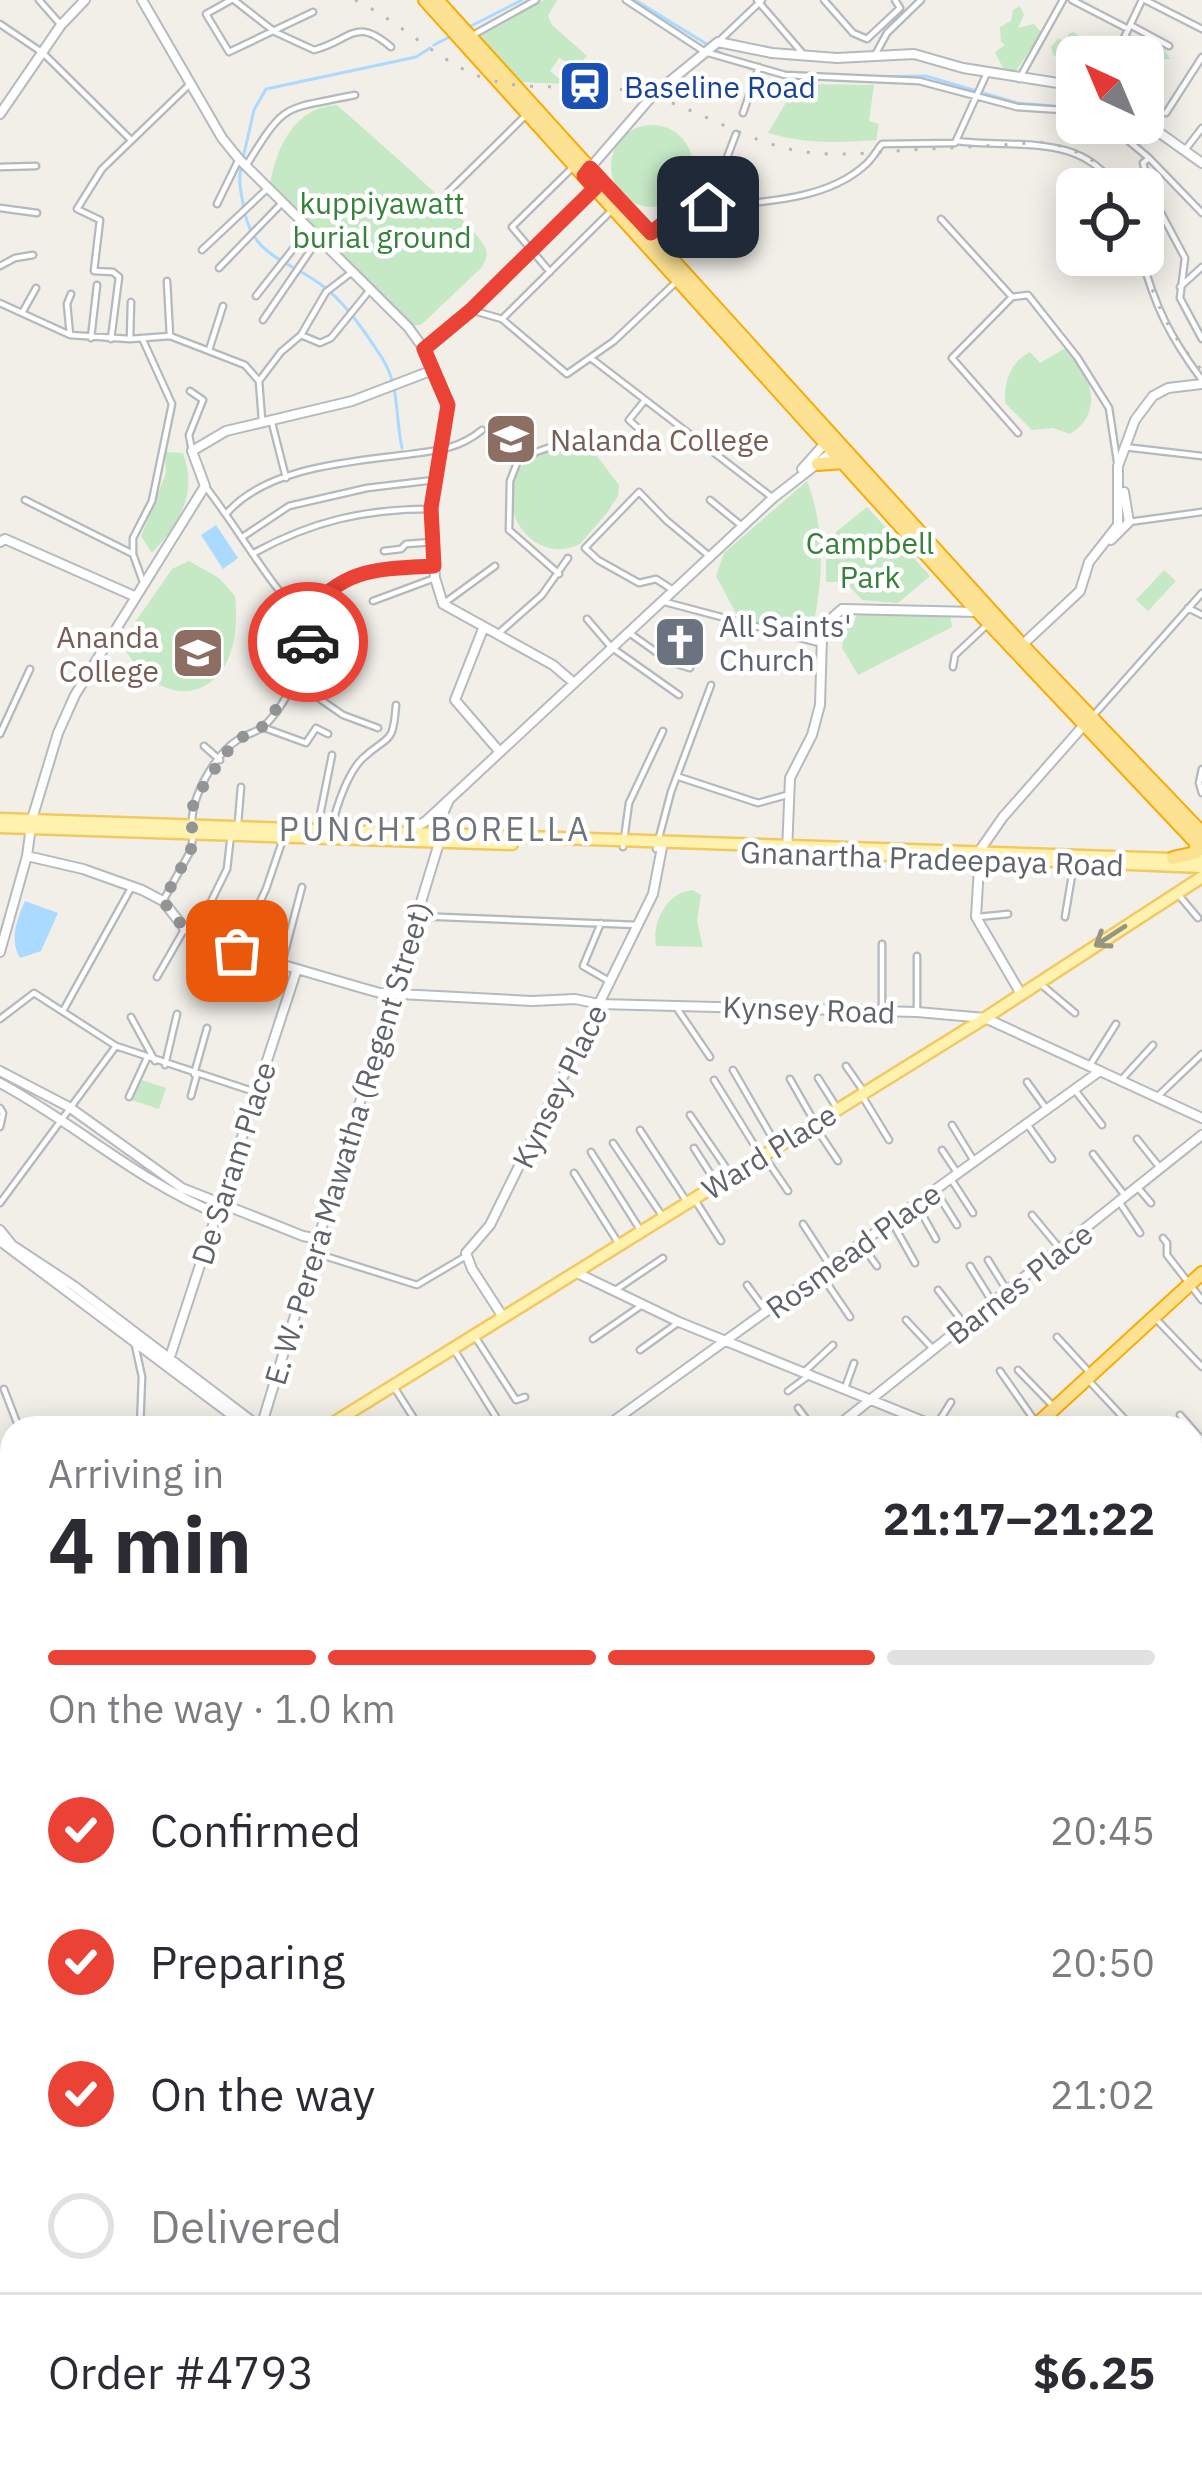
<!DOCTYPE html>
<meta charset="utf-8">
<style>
:root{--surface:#fff;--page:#f2f2f3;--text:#2b2b33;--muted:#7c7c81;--line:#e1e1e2;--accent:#ea4335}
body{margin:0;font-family:"IBM Plex Sans",sans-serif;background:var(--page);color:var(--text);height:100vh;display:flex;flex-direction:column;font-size:45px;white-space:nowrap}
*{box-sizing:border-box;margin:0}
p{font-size:39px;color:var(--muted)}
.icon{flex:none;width:66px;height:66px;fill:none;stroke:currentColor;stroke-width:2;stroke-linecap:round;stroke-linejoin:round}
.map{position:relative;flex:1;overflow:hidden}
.side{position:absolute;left:0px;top:1416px;width:1203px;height:1059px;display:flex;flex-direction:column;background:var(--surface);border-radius:36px 36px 0 0;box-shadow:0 6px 30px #0003}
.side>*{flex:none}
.needle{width:78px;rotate:316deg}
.tools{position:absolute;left:1056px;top:36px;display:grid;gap:24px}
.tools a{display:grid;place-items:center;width:108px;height:108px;border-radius:18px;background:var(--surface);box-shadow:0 6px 30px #0003;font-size:60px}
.pin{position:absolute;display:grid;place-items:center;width:102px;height:102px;color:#fff;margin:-51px;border-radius:24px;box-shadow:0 6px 18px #0006}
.courier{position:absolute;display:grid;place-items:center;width:120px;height:120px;margin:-60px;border:9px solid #ea4335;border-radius:50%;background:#fff;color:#222;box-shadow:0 3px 15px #0007}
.overview em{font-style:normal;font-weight:700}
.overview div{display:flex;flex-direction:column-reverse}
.overview{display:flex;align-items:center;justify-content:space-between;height:204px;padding:0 48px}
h1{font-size:78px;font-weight:700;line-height:90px}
.bar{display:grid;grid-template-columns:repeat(4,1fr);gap:18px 12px;align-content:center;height:144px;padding:0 48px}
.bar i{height:15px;border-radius:9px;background:var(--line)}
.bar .selected{background:var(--accent)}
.bar p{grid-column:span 4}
.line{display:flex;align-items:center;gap:30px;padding:0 48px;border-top:3px solid var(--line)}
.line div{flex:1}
ol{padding:0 48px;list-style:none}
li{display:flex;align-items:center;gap:36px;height:132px}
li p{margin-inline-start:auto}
li .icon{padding:12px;border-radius:50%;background:var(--accent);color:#fff;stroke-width:4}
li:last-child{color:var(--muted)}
li i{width:66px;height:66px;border:6px solid var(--line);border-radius:50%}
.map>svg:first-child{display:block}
</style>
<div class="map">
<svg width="1202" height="2474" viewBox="0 0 1202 2474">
<rect width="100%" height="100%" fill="#f1efe8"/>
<!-- green -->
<path fill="#c5e8c5" d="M544,0h13l-9,16 4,9 35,31 -10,11 -18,-9 -9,13 16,13 -45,-2 -42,-45z
M1020,6l4,9 -6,13 16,-4 8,9 -27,39 -11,-2 -9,-18 10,-7 -4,-3 -1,-15 11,-6 2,-11z
M1074,32l8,8v16l-5,1v6l-24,-8 -2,-8 7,-8 10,2v-7z
M1148,39l12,2 10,18h-6l-8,12 -13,-2v-12h-4z
M797,84l77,1 -5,36 10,3 -3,16c-38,3 -70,4 -108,-7z
M337,105c25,23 141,121 149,144 2,8 -1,11 -4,18l-60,57 -7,2 -145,-141c6,-38 25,-78 67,-80z
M611 166a41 41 0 1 1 82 0a41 41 0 1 1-82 0Z
M1067,347c23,26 39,65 3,87l-17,-6 -21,2 -27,-27c-1,-21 5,-41 25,-51l10,11z
M576,446l21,10 22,29 -1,11 -11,17 -27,31c-65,32 -115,-95 -4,-98z
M165,452l18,1c15,39 -3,70 -31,100l-11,-17 25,-63z
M807,481c20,51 16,106 3,158l-71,-20 -23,-43 8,-23z
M867,507l63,69 -32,27 -36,-3 -22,-24 -2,6h-12v-23h10v-27z
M189,561l30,17 16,18c3,29 1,68 -26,87 -33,23 -72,-7 -85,-37l3,-12 45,-65z
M1164,570l12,11 -28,30 -12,-11z
M858,612l92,3 2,12 -94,48 -16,-27 4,-24h7z
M693,890l8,5 -4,26 6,26 -47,-1c-4,-25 11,-54 37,-56z
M139,1079l27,9 -7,21 -27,-9z
M1191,1670l11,4v77l-11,5z
M1202,1843v86l-11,-12v-63z
M1202,1985v77l-11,-6v-64z
M1191,2074l11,1v228l-11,67 3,-144 -3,-1z
M1192,2373l10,2v86l-11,-2z
M824,2463h60l12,11h-83z"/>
<!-- water -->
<path fill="#aadaff" d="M216,525l22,33 -15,11 -22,-34z
M25,901l33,12 -17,38 -21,7c-11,-18 -3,-39 5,-57z"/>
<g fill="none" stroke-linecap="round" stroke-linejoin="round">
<!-- stream -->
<path stroke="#aadaff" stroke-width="3" d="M635,0l91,56 59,16 64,4
M467,28l55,-28
M434,45l19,-10
M864,77l62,-1 91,27 60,5
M1111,123l13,7 78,79
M243,158l11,-48 12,-21 150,-32 14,-9
M241,168c-3,12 0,24 2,36 8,54 43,54 80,82 22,16 45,50 59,72 18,28 13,58 20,90"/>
<!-- canal -->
<path stroke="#aadaff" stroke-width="6" d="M1202,1521v-1"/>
<!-- street casing -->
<g stroke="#b5b8bc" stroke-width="9">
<path id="street" d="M39,0l22,25
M231,0l-25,14 23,38 84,-40
M234,0l41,32 39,18c38,-10 41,-34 77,-3
M626,0l79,52 80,23 134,6 98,26 60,4
M757,0l47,55
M824,0l29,33 14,6 33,-31 -5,-8
M1072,0l56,29
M1145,0l57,29
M0,24l43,29 87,86
M1132,26l37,20
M473,35l63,-35
M718,42l44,-42
M875,55l12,-22 34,-33
M1115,57l27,-57
M1019,79l44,-79
M743,113l16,-46
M1166,113l36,-56
M1107,123l42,35 53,55
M957,141c59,8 123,-10 160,48
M1185,150l17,-22
M1149,158l-6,5 9,33 33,62 -5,40 22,41
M246,166c40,-65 36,-56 109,-71
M0,167l36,-1
M448,192l77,-76
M217,204l21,-43
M708,207l28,-73
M0,208l37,5
M941,219l71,78 16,-2 49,62 32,51 8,53
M651,233l22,-18 13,-5c56,-9 133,-4 178,-44 8,-6 12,-15 18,-22l73,-1 32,-70
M202,250l65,-61
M1141,255c14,52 29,82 61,125
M0,266l15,-8 18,-3
M219,268l62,-64
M550,272l-38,-45 59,-58
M167,281l3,55
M1180,287l22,-20
M256,296l52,-66
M1012,297l-60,61 66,75
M0,303l70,32 60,4 40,-3 75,29 14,16 3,39
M471,310l31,9 65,55 47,-33 60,-57
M22,313l14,-25
M502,319l111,-110
M263,320l54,-79
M70,335l-3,-31 4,-10
M301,335l25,-43 26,-20
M91,338l6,-53
M142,338l30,66 -20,97 -19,37v16l10,28
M111,339l8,-62 -6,-5 -19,-1 6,-51 -23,-11 25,-40 89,-86
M130,339l1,-37
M209,350l14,-44
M592,359l181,139
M259,381l22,-29 20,-17 19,8 11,-5 38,-47
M190,391l13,9 -14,35 3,16
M645,400l-16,20 21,19
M271,419l15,59
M1124,447l78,9
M25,500l108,54
M710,500l33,27
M227,513c39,-45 120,-51 176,-58 31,-4 55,-5 79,-25
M1129,522l73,-10
M244,536l45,-30 78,-18 67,-8
M384,551l17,-2 5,-5 27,-2
M254,553c58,-32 111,-44 177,-44
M559,574l-50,-44 1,-49 9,-23 60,-21
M673,590l-17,-11 -17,4 -41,-23 -13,-12 54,-56 27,28 42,35
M373,601l62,-23
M661,601l162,43
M443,604l52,-38
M1188,608l14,7
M303,617c40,-48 72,-48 131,-51
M587,619l24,28 68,48
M500,632l42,-37 26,-37
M628,632l42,30 20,6
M953,667l2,-12 34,-32
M294,681l49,34 35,13
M1092,717l110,-124
M262,727l44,16 10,-15 12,6
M0,734l30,-65
M204,746l16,14
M1202,769l-3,14 3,10
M679,777l79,26 29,-8
M238,823l3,-36
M192,825c-1,-29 23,-71 47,-86 8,-5 18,-7 25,-13 19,-17 50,-73 44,-98 -4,-18 -24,-30 -34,-44 -24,-32 -44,-66 -69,-98
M318,825l14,-70
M332,827c4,-20 16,-55 31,-69 26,-24 30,-12 33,-53
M623,847l6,-44 34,-72
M656,849l15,-57 40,-107
M1177,893l21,25
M163,901l28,-51 2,-14
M416,916l221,9
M978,917l30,-3
M1065,917l9,-54
M601,923l-18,43 26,15
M195,934l32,-65 4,-35
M237,951l29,-62 18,-53
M282,963l20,-76
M157,977l27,-47
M1043,986l32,27
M676,1007l34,50
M64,1009l67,-121
M882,1010v-66
M917,1010v-54
M131,1017l24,44
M0,1019l34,-26 82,53 139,46
M165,1065l12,-51
M1090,1065l26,-41
M846,1066l18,26
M733,1070l44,76
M194,1074l13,-46
M818,1078l19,30
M790,1079l24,42
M1122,1079l31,-34
M714,1080l47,76
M1027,1082l18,25
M1074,1089l28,36
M191,1096l6,-22
M1158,1096l44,-42
M129,1097l18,-39
M864,1099l25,41
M0,1108l3,5 -3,14
M690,1115l41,60
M1027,1124l25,35
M952,1125l22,36
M816,1128l22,33
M640,1130l47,72
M1137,1139l24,30
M613,1143l50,74
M694,1148l23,36
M942,1150l16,24
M591,1152l48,76
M1093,1154l33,43
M764,1156l24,35
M574,1173l45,71
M951,1179l22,34
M1139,1189l12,14
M935,1190l22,35
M695,1200l26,41
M0,1203l116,-157
M1120,1203l20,30
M917,1205l19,34
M1032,1215l29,35
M892,1222l23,41
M803,1224l26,40
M1163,1238l4,5v12l35,45
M861,1244l16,22
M315,1253l102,32 49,-29
M988,1260l20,32
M970,1266l23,37
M820,1273l30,44
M747,1285l20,27
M938,1290l27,35
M614,1291l49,-33
M1156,1319l46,48
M906,1320l28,30
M474,1335l42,65 9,-3
M1057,1337l33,36
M593,1339l49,-34
M135,1345l7,32 -2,51
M640,1350l39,-28
M455,1351l41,66
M1018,1370l34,35
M1000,1371l37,53
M804,1372l29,-27
M1091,1383l42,45
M394,1387l26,41
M845,1388l9,-25
M4,1389l15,39
M788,1391l23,-17
M798,1408l15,20
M1180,1415l22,25
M851,1416l12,12
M936,1426l15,-24
M1191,1491l11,12
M0,1492l12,-4
M1191,1629l11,3
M0,1974l12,-40
M0,2057l12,4
M1191,2136l11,2
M1194,2371l8,1
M0,2384l12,7
M171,2463l27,11
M659,2463l15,4 8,-4
M160,2474l8,-11
M239,2474l6,-11"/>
</g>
<!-- secondary casing -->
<g stroke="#b6babf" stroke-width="12">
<path id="secondary" d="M142,0l80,138 17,21 169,168 16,22 24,56 -17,104 4,69 8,26 110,61 21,18
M0,114l61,-89 24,-25
M1143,121l59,42
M590,168l63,-73 65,-53 54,11 65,5 77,-4 49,14 114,18
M424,349l47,-39 124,-122
M802,469l26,-29
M1111,540l18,-18 -5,-30
M0,542l5,-3 129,57
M483,629l-28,71 44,51
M1021,646l59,-55 9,-29 29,-37v-59l17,-46 18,-24 15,-8 34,-4
M409,831l17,-10 347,-323 63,-49
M787,852l3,-74 22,-43 8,-30 2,-69 4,-13 16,-14 135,3
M27,856l56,13 59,21 21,11 22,28 37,18 140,41 18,5 152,8 43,-2 24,5 318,8 68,6 217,100
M0,952l27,-96 5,-37 26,-86 17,-38 130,-209 -13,-35 34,-20 126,-30 81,-31
M1021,994l-45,-77 4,-67 23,-33 81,-92
M0,1071l69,36 113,81 121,48 16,3
M0,1083c75,40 139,99 218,131
M0,1230l12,15 62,41 187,142
M0,1241l249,187
M577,1273l102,49 261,106
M503,1317l-31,-48 -6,-16 24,-28 163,-331 10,-52
M167,1366l130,-397
M261,1427l178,-584 2,-25 8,-18
M604,1428l496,-357
M835,1428l367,-293
M1191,1518l11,-11
M1191,1537l11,3
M0,1813l12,30
M0,1842l12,1
M1191,1965l11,1
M0,2246l12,-14
M108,2463l8,11
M1042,2463l67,11
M280,2474l5,-11
M593,2474v-11
M688,2474l19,-11
M967,2474l7,-11"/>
</g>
<!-- primary casing -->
<g stroke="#f2c960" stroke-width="15">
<path id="primary" d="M0,819l1202,41
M0,827l512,17
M861,854l101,3
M1035,860l167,7
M325,1428l660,-410 217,-141
M0,1570l12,-5
M1191,2068l11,1"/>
</g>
<!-- highway casing -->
<g stroke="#f9ab00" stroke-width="16">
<path id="highway" d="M425,0l544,602 233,247
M437,0l585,645 180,188
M818,464l25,-2
M1173,858l22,-5 2,-11
M1033,1428l169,-155
M0,2288l12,6
M0,2365l12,-11
M472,2463l32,11"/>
</g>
<!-- street -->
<use href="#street" stroke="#fff" stroke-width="4.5"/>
<!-- secondary -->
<use href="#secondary" stroke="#fff" stroke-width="8"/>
<!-- primary -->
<use href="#primary" stroke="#fff2af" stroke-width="10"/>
<!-- highway -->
<use href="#highway" stroke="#fde293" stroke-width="12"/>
<!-- rail -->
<path stroke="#b6b7b8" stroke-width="3" stroke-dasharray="3 15" stroke-linecap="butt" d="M355,0c42,20 77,55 116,73 51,23 102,8 154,17 58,9 107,46 164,59 38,9 80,4 119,1 46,-2 92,-5 138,-8 31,8 56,18 72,47
M1142,255c13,49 25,77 60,115"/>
</g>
<!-- one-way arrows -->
<defs><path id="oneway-shaft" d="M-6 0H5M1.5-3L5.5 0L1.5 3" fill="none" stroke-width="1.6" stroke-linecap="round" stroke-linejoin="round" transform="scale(3)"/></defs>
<use stroke="#979581" href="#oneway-shaft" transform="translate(1110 936) rotate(147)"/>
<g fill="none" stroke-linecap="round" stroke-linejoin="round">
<!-- done -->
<path stroke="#929495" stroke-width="12" stroke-dasharray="0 21.6" d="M237,951l-53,-23 -21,-27 28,-51 2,-44 13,-25 29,-40 27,-14 9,-10 23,-36 14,-39"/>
<!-- route -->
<path stroke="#ea4335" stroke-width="15" d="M308,642l-5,-25c40,-49 72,-48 131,-51l-3,-58 17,-103 -24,-56 47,-39 124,-122 -11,-12 6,-8 61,65 22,-18 35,-8"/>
</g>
<!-- icons -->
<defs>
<g id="station-square" transform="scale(2.7)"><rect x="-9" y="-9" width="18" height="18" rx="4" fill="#1a4fb4" stroke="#fff"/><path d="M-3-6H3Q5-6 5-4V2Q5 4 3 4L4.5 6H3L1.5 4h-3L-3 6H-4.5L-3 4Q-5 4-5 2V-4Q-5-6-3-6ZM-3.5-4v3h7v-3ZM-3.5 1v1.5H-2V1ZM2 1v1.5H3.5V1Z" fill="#fff"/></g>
<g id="university-square" transform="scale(2.7)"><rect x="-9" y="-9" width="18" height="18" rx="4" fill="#8d6e63" stroke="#fff"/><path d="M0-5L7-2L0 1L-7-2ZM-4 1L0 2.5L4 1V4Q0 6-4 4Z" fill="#fff"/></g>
<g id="church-square" transform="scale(2.7)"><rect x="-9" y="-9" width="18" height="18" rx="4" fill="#6b7280" stroke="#fff"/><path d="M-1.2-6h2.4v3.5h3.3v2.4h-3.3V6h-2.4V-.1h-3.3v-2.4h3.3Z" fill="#fff"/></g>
</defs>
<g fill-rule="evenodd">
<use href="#station-square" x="585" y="86"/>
<use href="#university-square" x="511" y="439"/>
<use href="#church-square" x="680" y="642"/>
<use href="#university-square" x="198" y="653"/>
</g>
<g text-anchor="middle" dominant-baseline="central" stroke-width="9" stroke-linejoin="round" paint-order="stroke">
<!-- transit labels -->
<g font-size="30" fill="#164399" stroke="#fff" text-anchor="start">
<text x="624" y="86">Baseline Road</text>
</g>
<!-- park labels -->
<g font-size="30" fill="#348238" stroke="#fff">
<text x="382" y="202">kuppiyawatt<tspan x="382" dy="34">burial ground</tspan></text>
<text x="870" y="542">Campbell<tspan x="870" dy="34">Park</tspan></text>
</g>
<!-- education labels -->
<g font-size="30" fill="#785e54" stroke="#fff" text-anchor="start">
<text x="550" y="439">Nalanda College</text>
<text x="159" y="636" text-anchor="end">Ananda<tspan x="159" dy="34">College</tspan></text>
</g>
<!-- worship labels -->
<g font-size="30" fill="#5b616d" stroke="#fff" text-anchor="start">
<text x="719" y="625">All Saints'<tspan x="719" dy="34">Church</tspan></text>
</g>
<!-- street labels -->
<g font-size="30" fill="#5f6368" stroke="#fff">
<text transform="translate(932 858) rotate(2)">Gnanartha Pradeepaya Road</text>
<text transform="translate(809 1009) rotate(2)">Kynsey Road</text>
<text transform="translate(559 1086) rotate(-64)">Kynsey Place</text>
<text transform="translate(347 1143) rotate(-73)">E. W. Perera Mawatha (Regent Street)</text>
<text transform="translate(769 1151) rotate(-32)">Ward Place</text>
<text transform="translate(233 1163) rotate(-72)">De Saram Place</text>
<text transform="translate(853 1250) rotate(-36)">Rosmead Place</text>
<text transform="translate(1019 1283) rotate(-38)">Barnes Place</text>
</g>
<!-- neighbourhood labels -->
<g font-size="33" letter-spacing="3" fill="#70757a" stroke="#fff">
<text x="435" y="828">PUNCHI BORELLA</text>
</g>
</g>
</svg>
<div class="tools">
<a><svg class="needle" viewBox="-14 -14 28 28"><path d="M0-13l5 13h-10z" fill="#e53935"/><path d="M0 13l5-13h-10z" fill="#7c7c81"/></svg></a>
<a><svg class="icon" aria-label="locate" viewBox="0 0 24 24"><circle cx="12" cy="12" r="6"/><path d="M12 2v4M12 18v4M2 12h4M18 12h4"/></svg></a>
</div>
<div class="pin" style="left:237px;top:951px;background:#ea580c"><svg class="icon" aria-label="bag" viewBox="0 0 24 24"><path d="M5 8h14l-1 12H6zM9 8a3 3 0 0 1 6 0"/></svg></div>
<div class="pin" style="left:708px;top:207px;background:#1f2937"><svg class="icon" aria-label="home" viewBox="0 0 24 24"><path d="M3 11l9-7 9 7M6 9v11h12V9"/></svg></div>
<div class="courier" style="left:308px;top:642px"><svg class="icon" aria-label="car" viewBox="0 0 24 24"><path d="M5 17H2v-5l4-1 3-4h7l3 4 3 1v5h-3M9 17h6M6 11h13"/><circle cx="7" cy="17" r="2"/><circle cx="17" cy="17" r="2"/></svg></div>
<section class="side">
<div class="overview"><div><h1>4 min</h1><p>Arriving in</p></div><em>21:17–21:22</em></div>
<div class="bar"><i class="selected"></i><i class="selected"></i><i class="selected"></i><i></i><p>On the way · 1.0 km</p></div>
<ol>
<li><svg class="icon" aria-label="check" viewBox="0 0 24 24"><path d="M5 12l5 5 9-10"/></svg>Confirmed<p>20:45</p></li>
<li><svg class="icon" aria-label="check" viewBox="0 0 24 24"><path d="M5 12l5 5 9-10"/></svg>Preparing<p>20:50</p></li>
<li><svg class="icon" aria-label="check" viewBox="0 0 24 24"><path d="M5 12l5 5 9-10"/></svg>On the way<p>21:02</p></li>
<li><i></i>Delivered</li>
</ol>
<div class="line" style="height:156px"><div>Order #4793</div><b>$6.25</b></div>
</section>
</div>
